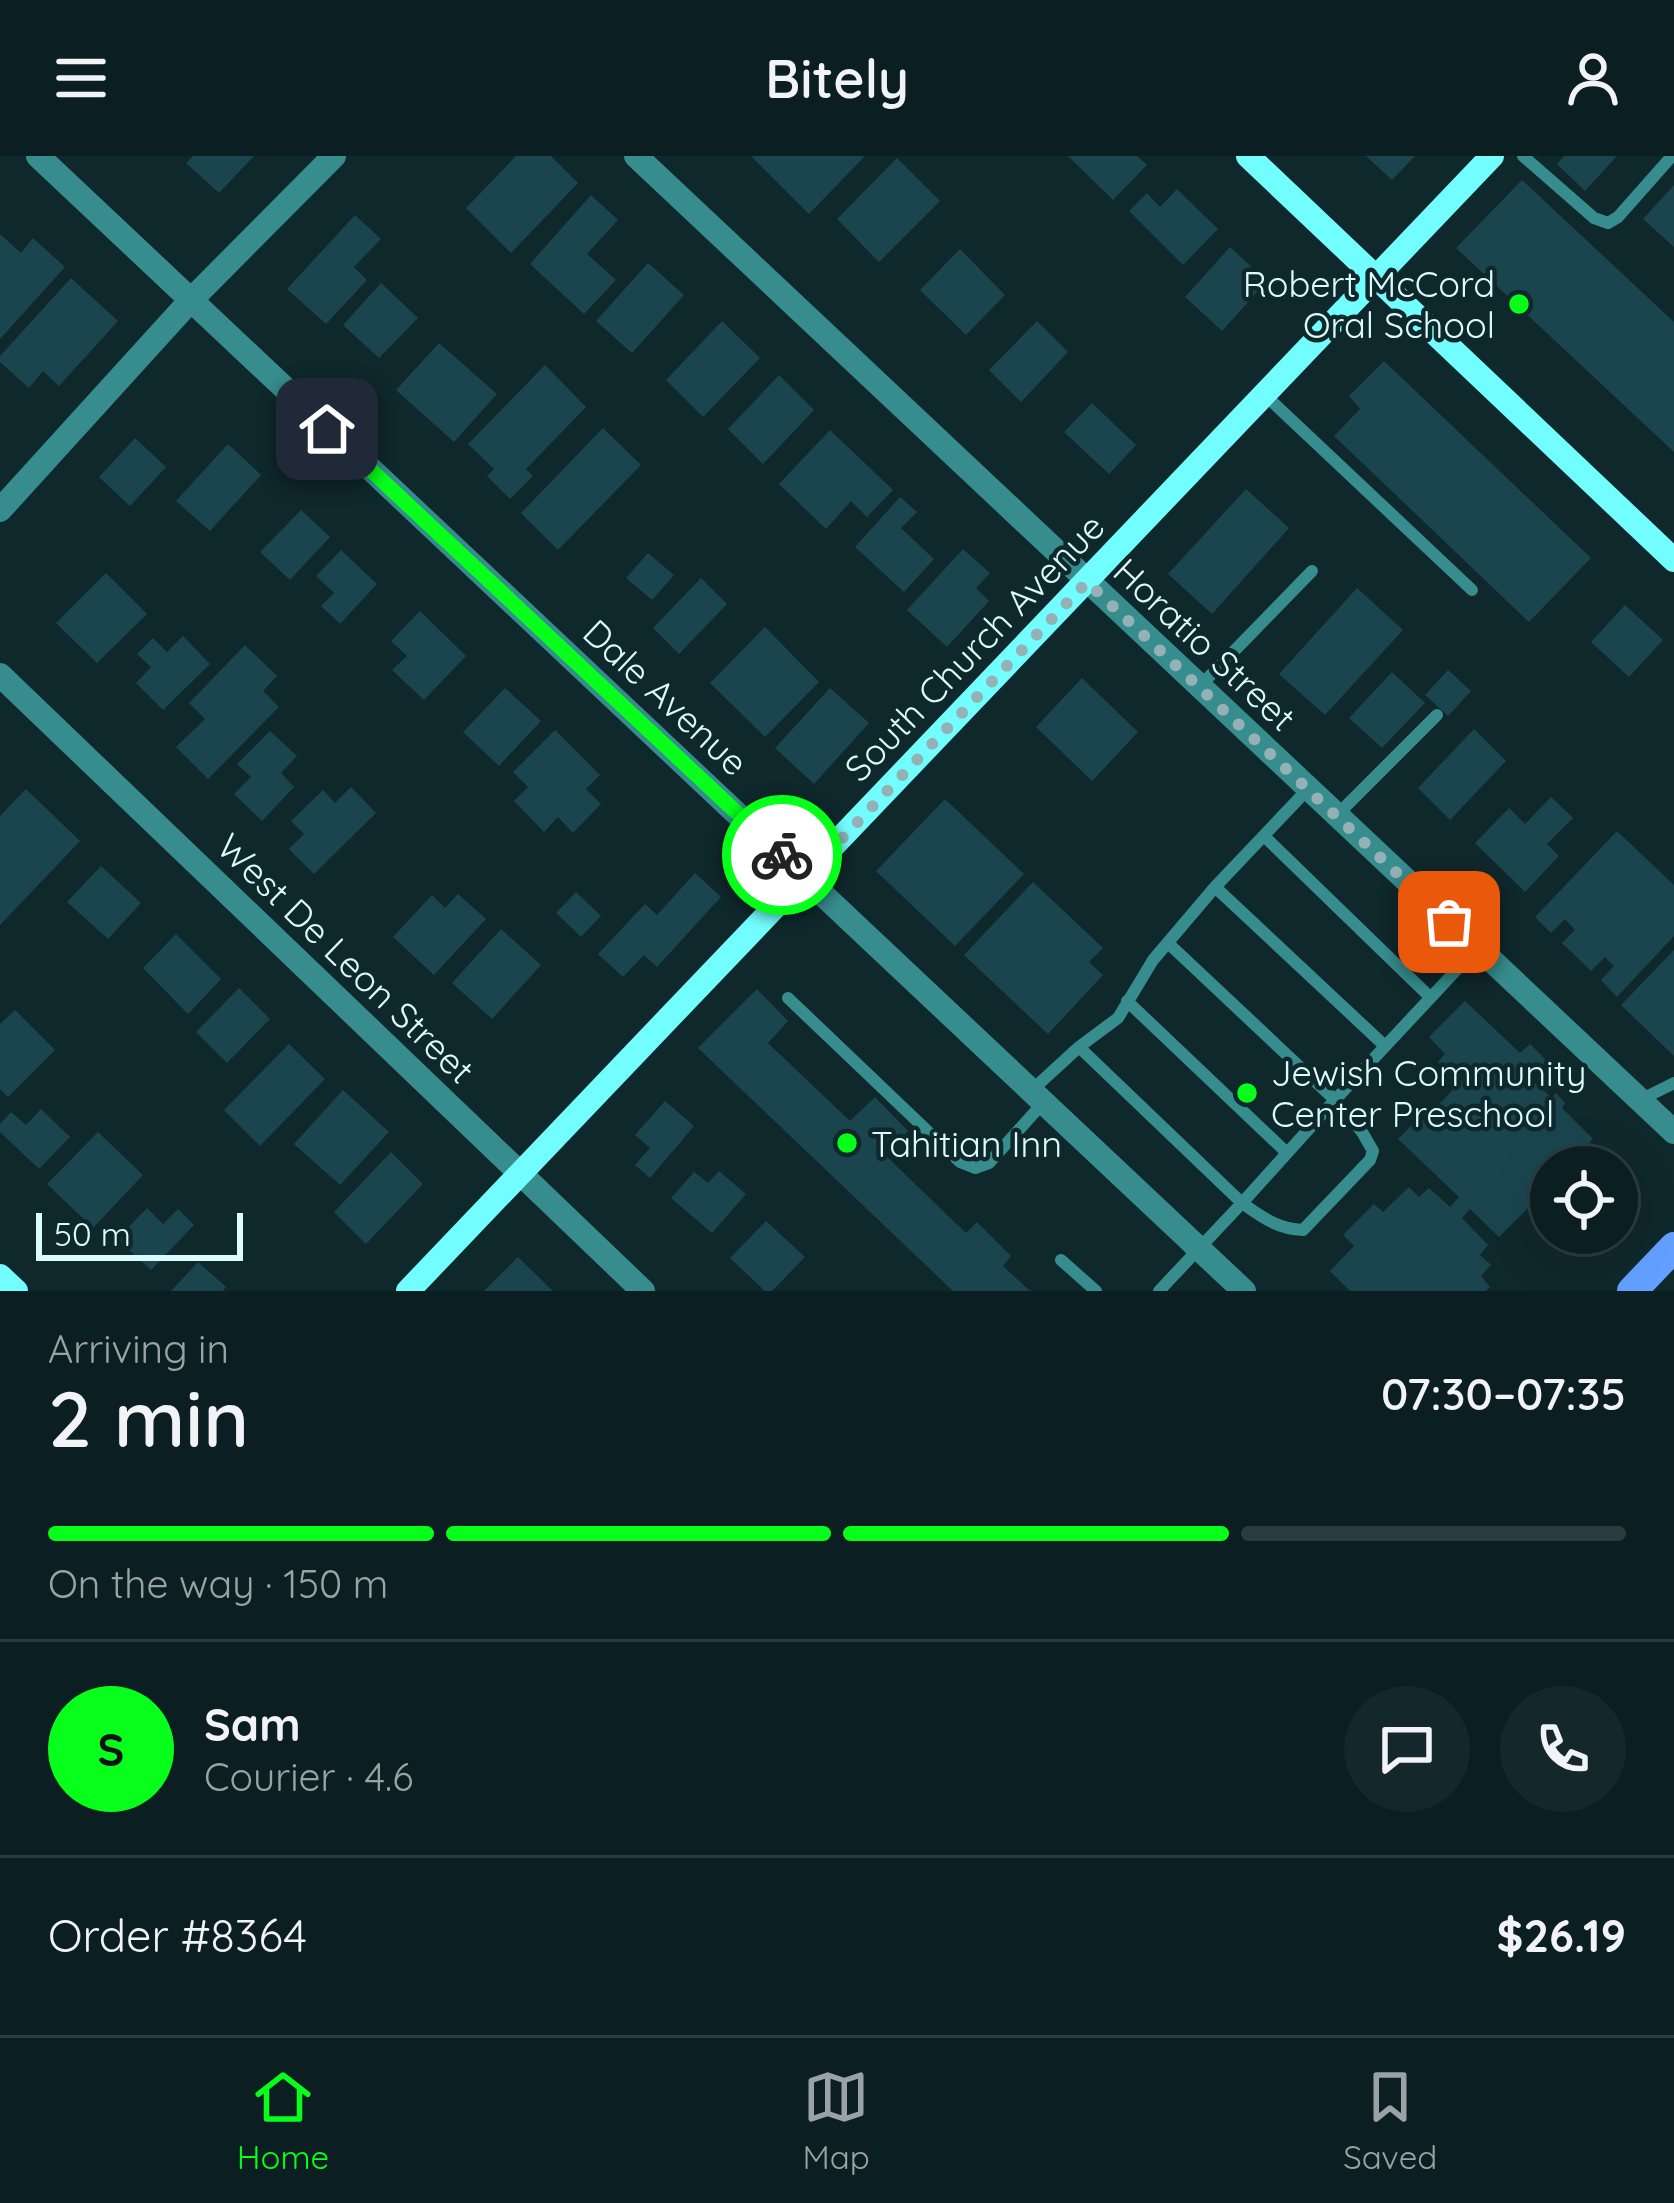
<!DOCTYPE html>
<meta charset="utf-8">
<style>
:root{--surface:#0b1e21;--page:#14272a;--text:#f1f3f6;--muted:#9aa2a5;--line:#2b3c3f;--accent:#07ff1b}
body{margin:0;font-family:Quicksand,sans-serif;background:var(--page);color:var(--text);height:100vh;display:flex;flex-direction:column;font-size:45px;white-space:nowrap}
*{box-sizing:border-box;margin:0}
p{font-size:39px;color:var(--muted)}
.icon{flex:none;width:66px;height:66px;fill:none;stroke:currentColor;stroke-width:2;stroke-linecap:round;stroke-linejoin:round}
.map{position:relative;height:1135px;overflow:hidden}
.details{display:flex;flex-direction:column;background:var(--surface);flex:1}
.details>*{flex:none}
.buttons{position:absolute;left:1530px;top:990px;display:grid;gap:24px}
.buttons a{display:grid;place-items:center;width:108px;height:108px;border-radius:50%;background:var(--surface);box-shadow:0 12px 48px #0002,0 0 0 3px var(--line);font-size:60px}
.scale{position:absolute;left:36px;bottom:30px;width:207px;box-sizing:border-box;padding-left:12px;border:6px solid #dbfcff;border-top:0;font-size:33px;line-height:42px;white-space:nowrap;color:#dbfcff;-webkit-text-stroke:9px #0f282c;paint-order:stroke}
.pin{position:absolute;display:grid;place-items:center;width:102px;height:102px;color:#fff;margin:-51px;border-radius:24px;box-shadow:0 6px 18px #0006}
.courier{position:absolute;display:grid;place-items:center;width:120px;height:120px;margin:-60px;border:9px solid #07ff1b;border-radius:50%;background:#fff;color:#222;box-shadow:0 3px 15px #0007}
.overview em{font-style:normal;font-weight:600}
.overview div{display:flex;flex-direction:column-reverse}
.overview{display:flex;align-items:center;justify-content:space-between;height:204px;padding:0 48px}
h1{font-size:78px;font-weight:600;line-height:90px}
.bar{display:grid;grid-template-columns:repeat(4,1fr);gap:18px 12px;align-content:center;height:144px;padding:0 48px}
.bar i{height:15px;border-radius:9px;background:var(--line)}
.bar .current{background:var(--accent)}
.bar p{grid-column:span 4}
.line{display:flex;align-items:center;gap:30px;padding:0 48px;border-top:3px solid var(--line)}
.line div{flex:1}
.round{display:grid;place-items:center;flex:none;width:126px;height:126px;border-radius:63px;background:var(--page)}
header{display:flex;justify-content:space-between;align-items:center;height:156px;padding:0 48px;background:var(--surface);font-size:54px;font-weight:600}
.dock{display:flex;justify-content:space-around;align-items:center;height:168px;border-top:3px solid var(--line);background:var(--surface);font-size:33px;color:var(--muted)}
.dock a{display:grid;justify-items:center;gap:6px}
.dock .current{color:var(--accent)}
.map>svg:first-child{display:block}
</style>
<header><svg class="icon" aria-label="menu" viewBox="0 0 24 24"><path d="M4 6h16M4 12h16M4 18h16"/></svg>Bitely<svg class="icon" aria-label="person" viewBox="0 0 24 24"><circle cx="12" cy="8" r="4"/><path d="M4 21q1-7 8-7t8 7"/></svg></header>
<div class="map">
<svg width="1674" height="1135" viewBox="0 0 1674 1135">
<rect width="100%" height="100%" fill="#0f282c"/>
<!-- building -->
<path fill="#1a454f" d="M193,0h61l-35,37 -33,-30z
M516,0h35l27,27 -67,70 -45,-45z
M751,0h114l-56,58z
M1068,0h69l10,9 -34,35z
M1366,0h49l-23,24z
M1564,0h53l-32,35 -28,-27z
M897,2l43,43 -61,61 -42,-43z
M1522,24l152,142v130l-218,-204z
M1674,29v62l-31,-28z
M1177,33l41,40 -35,36 -54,-54 18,-18 13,14z
M591,39l27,25 -31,34 29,26 -32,34 -54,-50z
M355,59l26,24 -27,28 13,13 -41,44 -39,-35z
M0,78l21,19 12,-15 32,29 -65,72z
M1230,91l37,34 -45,50 -37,-34z
M960,93l45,46 -39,40 -46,-45z
M648,107l36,32 -52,58 -36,-32z
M71,122l47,43 -59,65 -16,-15 -14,17 -29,-26v-6z
M381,127l37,35 -39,40 -36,-33z
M722,165l38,37 -57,59 -37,-37z
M1037,165l31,31 -47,50 -32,-32z
M439,187l58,51 -43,48 -58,-52z
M1384,205l207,197 -62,64 -195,-186 26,-27 -11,-13z
M545,209l41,42 -60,62 7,7 -23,23 -23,-23 7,-7 -26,-25z
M779,219l35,35 -51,54 -35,-35z
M1092,247l44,42 -27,29 -45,-42z
M603,272l38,37 -83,85 -37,-37z
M830,274l63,60 -26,27 -16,-16 -25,28 -47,-45z
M135,282l31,29 -36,39 -31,-29z
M228,288l33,31 -51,56 -34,-30z
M1246,333l43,39 -77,86 -44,-40z
M900,341l17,15 -16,16 33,31 -30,33 -49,-45z
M301,354l29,27 -40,43 -30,-28z
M963,393l27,24 -14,15 13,13 -42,46 -40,-37z
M341,394l36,34 -37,40 -19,-18 13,-13 -18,-17z
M648,397l26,22 -22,25 -26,-22z
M106,417l41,41 -50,49 -41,-40z
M701,422l26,26 -48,50 -26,-26z
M1357,432l46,42 -78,85 -46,-41z
M1625,449l38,35 -34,37 -38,-35z
M420,455l46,45 -42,44 -32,-30 15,-14 -16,-15z
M765,471l54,55 -54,55 -55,-54z
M183,480l27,28 -47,46 -27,-27 15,-16 -14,-13 16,-16 14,14z
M245,489l32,31 -14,15 16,16 -71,72 -32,-32 29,-28 -16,-16z
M1448,514l23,21 -23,25 -23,-21z
M1392,516l33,31 -43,45 -33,-30z
M1082,522l56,54 -46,49 -56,-54z
M505,532l36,33 -42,45 -36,-34z
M830,532l39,35 -55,61 -39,-36z
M1474,573l32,32 -56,59 -32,-32z
M555,574l45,45 -14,14 15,15 -28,29 -15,-16 -14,15 -30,-31 14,-14 -15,-15z
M270,575l27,25 -16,17 13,14 -32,34 -28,-27 17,-17 -14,-13z
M351,631l25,26 -62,61 -25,-25 15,-15 -13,-13 32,-31 12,13z
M26,633l54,52 -80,84v-109z
M1551,641l22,21 -26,26 12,12 -34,36 -50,-49 34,-35 16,16z
M945,643l79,75 -69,72 -79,-75z
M1617,675l57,54v51l-57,61 -16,-17 13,-14 -9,-9 -14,14 -29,-28 13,-13 -10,-11 -14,14 -16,-16z
M101,710l40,37 -33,36 -41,-37z
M695,717l26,24 -64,70 -13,-12 -21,22 -25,-23 47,-50 12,11z
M1033,726l70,66 -14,14 14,13 -55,59 -84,-79z
M576,736l25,24 -20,21 -25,-24z
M458,738l28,25 -52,56 -41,-38 39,-42 13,13z
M501,773l40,36 -49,54 -40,-36z
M176,778l45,45 -33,35 -45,-46z
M1674,794v106l-53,-51z
M239,832l31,31 -43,44 -31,-31z
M757,833l31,32 -20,22 82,78 25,-24 33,34 -23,24 81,78 11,-11 34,34 -8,10 27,25h-77l-255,-243z
M1465,845l55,52 10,-9 17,17 -17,18 22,19 4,-5 9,10 -3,5 31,31 -27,28h-15v23l-9,10 -3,-3 -40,40 -29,-28 -8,9 26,27 -8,10 11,10 -10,11 9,11 -4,4h-136l-20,-20 24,-25 -11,-11 31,-31 9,8 26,-25 10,10 10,-9 21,19 9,-10 -61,-58 22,-22 4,3 43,-45 -10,-10 -9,8 -10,-11 7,-8 -16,-17z
M15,854l40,40 -47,47 -8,-8v-65z
M289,888l36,35 -65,67 -36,-36z
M343,934l46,42 -49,53 -46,-41z
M665,945l29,25 -44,52 -15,-13 15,-17 -15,-13z
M41,953l29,28 -31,32 -39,-37v-8l11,-12 15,13z
M98,976l45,43 -50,53 -46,-44z
M391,996l32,32 -57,60 -32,-32z
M719,1015l27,23 -34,39 -41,-35 23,-26 14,11z
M147,1052l16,16 15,-15 16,16 -43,45 -34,-31z
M766,1065l39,36 -33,34h-7l-35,-33z
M518,1101l35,34h-69z
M198,1106l28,25 -3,4h-52z"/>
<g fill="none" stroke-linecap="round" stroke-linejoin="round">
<!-- lane -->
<path stroke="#378d8e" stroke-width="12" d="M1523,0l71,62 14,5 10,-6 54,-61
M1265,239l207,195
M1200,530l112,-115
M1337,659l100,-100
M1264,680l166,161
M1215,731l170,159
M788,842l172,164 15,6 14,-5 54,-60
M1127,845l159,151
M1079,891l163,156 93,-103 -167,-157
M1031,935l48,-44 39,-29 35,-58 62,-73 93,-98
M1640,944l34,-17
M1061,1104l35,31
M1159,1135l83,-88c20,14 35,26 61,27l67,-70 3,-9 -11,-19 -27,-32 142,-152"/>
<!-- street -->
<path stroke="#378d8e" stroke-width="24" d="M38,0l1206,1135
M636,0l1038,976
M0,354l190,-209 144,-145
M0,519l643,616"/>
<!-- secondary -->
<path stroke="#72feff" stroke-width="24" d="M1248,0l426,404
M0,1120l16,15
M408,1135l1084,-1135"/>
<!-- primary -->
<path stroke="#629fff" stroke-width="30" d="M1632,1135l42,-44"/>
</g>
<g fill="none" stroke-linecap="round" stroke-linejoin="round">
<!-- done -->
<path stroke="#94b2b5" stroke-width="12" stroke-dasharray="0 21.6" d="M782,699l23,22 282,-295 362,340"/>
<!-- route -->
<path stroke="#07ff1b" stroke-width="15" d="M327,273l455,426"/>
</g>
<!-- markers -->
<g fill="#07ff1b" stroke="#0f282c" stroke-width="4.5">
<circle cx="1519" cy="148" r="12"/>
<circle cx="1247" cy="937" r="12"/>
<circle cx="847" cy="987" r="12"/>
</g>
<g text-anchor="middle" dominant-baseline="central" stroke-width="9" stroke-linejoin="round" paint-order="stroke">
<!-- poi labels -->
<g font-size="36" fill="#dbfcff" stroke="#0f282c" text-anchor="start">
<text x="1495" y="127" text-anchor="end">Robert McCord<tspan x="1495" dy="41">Oral School</tspan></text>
<text x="1271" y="916">Jewish Community<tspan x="1271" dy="41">Center Preschool</tspan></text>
<text x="871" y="987">Tahitian Inn</text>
</g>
<!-- street labels -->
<g font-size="36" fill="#dbfcff" stroke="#0f282c">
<text transform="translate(1205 488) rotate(43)">Horatio Street</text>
<text transform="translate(974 491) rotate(-46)">South Church Avenue</text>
<text transform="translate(666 541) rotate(43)">Dale Avenue</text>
<text transform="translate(346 802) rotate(44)">West De Leon Street</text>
</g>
</g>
</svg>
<div class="buttons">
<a><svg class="icon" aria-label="locate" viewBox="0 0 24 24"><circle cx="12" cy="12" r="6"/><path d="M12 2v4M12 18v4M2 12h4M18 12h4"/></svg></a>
</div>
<div class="scale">50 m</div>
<div class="pin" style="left:1449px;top:766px;background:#ea580c"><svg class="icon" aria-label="bag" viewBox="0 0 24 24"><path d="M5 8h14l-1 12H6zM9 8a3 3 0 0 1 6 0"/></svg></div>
<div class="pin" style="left:327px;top:273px;background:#1f2937"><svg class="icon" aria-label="home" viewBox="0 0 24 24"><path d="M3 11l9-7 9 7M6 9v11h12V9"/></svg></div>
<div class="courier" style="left:782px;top:699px"><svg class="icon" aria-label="bike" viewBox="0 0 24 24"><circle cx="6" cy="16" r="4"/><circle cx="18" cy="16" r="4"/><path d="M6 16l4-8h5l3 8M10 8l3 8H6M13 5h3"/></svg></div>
</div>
<section class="details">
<div class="overview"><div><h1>2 min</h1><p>Arriving in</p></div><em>07:30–07:35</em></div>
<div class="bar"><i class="current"></i><i class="current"></i><i class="current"></i><i></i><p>On the way · 150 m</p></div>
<div class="line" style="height:216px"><b class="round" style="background:var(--accent);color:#111">S</b><div><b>Sam</b><p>Courier · 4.6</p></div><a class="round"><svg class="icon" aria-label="chat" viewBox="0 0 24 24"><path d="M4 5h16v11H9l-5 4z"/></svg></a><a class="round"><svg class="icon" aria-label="phone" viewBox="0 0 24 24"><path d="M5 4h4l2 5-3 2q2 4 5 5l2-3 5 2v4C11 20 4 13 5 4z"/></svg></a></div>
<div class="line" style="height:156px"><div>Order #8364</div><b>$26.19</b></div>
</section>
<nav class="dock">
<a class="current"><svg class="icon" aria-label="home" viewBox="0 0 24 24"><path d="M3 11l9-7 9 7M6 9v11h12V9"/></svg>Home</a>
<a><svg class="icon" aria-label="map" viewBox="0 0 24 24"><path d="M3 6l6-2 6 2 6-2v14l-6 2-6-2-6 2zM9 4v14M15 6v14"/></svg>Map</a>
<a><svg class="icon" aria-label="saved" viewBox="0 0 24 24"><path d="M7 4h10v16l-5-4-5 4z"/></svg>Saved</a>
</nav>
